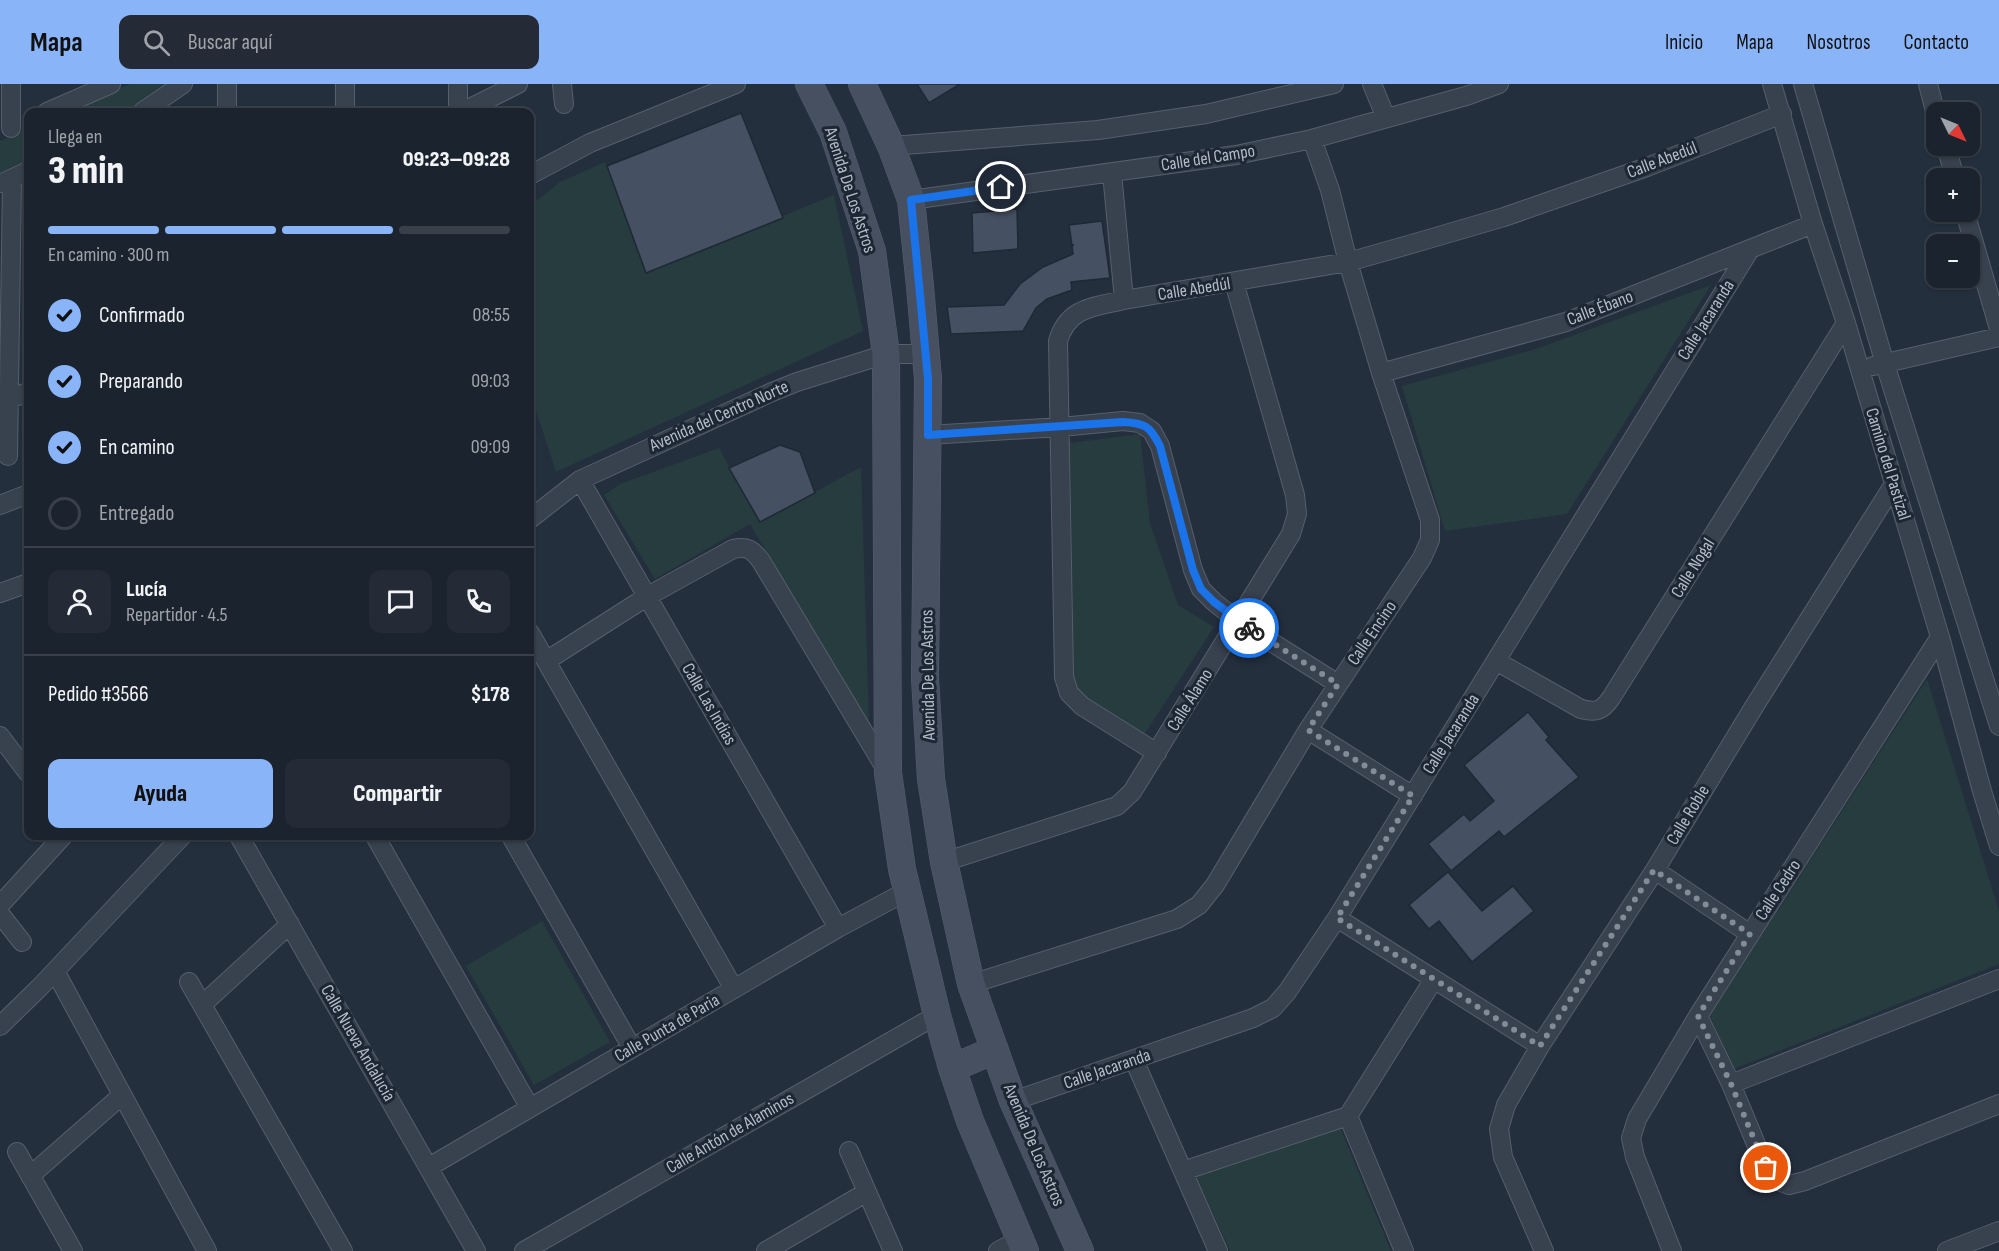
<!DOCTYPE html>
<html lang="es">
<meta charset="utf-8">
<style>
:root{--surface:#1b232e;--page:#242b36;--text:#f1f3f6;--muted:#a0a4aa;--line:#39404a;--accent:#8ab4f8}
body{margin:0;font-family:"Sofia Sans Condensed",sans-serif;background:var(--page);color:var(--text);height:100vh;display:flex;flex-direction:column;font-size:22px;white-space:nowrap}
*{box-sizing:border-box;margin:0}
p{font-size:20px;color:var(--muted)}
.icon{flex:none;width:33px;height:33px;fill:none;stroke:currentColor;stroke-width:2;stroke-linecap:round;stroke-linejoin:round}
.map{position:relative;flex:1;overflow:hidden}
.sheet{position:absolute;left:24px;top:24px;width:510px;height:732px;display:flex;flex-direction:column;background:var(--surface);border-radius:12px;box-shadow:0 2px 4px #0004,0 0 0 2px var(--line)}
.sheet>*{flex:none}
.needle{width:39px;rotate:133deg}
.fabs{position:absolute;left:1926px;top:18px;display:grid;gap:12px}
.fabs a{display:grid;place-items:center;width:54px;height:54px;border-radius:12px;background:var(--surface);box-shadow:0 2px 4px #0004,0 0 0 2px var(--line);font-size:30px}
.pin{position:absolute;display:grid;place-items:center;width:51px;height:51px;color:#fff;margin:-26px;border:3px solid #fff;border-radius:50%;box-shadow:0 2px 6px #0007}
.courier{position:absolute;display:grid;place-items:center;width:60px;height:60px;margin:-30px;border:4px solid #1a73e8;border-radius:50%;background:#fff;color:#222;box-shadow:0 2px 8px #0007}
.summary em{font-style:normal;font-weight:800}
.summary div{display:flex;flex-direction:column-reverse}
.summary{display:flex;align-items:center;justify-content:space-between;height:102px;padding:0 24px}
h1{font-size:39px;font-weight:800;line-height:45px}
.bar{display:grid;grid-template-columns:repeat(4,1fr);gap:9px 6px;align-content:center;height:72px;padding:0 24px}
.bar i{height:8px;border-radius:4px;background:var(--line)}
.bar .active{background:var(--accent)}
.bar p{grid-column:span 4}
.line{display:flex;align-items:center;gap:15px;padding:0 24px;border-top:2px solid var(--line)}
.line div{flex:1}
.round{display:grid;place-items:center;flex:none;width:63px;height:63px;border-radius:12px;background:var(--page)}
ol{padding:0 24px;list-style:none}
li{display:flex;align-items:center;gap:18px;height:66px}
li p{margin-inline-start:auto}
li .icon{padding:6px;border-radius:50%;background:var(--accent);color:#111;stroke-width:4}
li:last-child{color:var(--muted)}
li i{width:33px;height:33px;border:3px solid var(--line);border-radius:50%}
.button{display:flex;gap:12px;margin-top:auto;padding:12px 24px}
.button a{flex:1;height:69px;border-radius:12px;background:var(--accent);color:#111;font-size:24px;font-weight:800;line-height:69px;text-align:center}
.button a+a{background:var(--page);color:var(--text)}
header{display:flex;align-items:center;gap:36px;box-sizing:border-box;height:84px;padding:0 30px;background:var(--accent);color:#111}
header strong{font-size:28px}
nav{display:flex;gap:33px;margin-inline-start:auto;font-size:21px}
.search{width:420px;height:54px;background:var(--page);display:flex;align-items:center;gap:15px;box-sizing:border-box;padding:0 21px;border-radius:12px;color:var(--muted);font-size:22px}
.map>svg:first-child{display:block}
</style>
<header>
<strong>Mapa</strong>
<div class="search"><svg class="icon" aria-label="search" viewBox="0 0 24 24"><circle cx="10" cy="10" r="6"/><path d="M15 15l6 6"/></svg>Buscar aquí</div>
<nav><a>Inicio</a><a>Mapa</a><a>Nosotros</a><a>Contacto</a></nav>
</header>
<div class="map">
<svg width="1999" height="1167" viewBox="0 0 1999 1167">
<rect width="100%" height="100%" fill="#242f3e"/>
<!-- green -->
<path fill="#263c3f" d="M130,0h36l-41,28h-59z
M28,45v32l-28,12v-32z
M605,78l41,111 188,-78 29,136 -307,141 -26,-80v-186l30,-24z
M1711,201l-144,229 -122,17 -43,-145 134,-37z
M1140,350l10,89 28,82 36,22 -70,108 -70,-42 -4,-250z
M719,364l41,74 101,-55 8,255 -119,-198 -95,55 -51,-84 16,-11z
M1927,595l72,232v53l-265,105 -24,-53z
M542,837l68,121 -76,43 -68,-119z
M1339,1041l52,126h-161l-34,-75z"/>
<!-- building -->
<path fill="#455162" stroke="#1f2835" stroke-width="1.5" d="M917,0h43l-31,19z
M741,29l42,105 -137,55 -39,-107z
M1017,125l1,40 -45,4 -1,-40z
M1102,137l8,57 -39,4 1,8 -25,9 -11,9 -13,23 -72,3 -4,-27 57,-2 16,-21 23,-17 30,-13 -1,-8 2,-1h-2l-3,-20z
M780,361l20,7 15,41 -55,29 -31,-54z
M1528,628l21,25 -3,3 33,37 -75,60 -5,-6 -48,40 -23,-27 36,-30 6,7 24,-20 -30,-36z
M1448,788l34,39 31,-25 21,25 -62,51 -33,-41 -10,8 -20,-24z"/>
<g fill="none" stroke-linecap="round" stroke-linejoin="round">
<!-- minor casing -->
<g stroke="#565f6c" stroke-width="20">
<path id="minor" d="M11,0v44
M227,0v28
M458,0v28
M562,0l2,20
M1372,0l14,34
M1772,0l41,140 33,99 94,314 42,154 17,55
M1803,0l82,280 114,362
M1928,0l8,31
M47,28l64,-28
M142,28l41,-28
M345,28v-28
M462,28l56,-28
M891,62l207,-16 108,-16 128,-30
M1946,62l9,32
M1112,89l12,127
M530,91l60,-32 146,-59
M2,99l26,-12
M911,116l325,-45 76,-16 154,-43 33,-12
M1965,128l34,117
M1873,282l126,-29
M1381,289l185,-51 247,-98
M9,315l19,-7
M928,351l133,-8 62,-6 17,2 12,8 8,15 33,124 8,19 13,13 24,19 100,63
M8,372l4,-277
M580,396l258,448
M0,421l28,-11
M530,435l50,-39 192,-88 25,-10 89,-28h39
M0,509l28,-10
M530,549l204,356
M546,577l102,-65 85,-47c14,-3 19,0 28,12l126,210
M1496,577l85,48c15,4 21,2 30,-11l235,-375
M1308,646l105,66
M0,652l28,37
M1157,669l-75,-47 -13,-13 -5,-16 -6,-336c10,-34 36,-34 66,-41l224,-38 67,-19 89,-26 143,-50 135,-53
M239,752l237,415
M375,752l155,272
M511,752l121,212
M944,778l173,-56 15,-14 159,-258 6,-20 -2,-19 -61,-213
M1655,786l95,64
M0,821l63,-69
M0,830l22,28
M1337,834l203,128
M55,887l152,280
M189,898l154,269
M971,900l206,-65 22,-14 16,-20 93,-155 114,-172 8,-18v-20l-49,-147 -33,-111 -18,-72 -18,-51
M203,920l87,-80
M1698,932l33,68 35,84 10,12 13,5 16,-4 194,-77
M0,942l40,-39 142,-151
M1134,976l84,191
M1731,1000l268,-105
M1013,1017l240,-83 20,-10 14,-16 50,-74 412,-667
M849,1067l44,100
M17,1068l56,99
M429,1083l409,-239 69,-37
M1183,1087l165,-55
M30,1092l91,-80
M524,1167l413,-236
M766,1167l101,-59
M998,1167l21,-11
M1404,1167l-56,-135 86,-137
M1544,1167l-41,-94 -4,-28 7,-24 34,-59 115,-176 97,-160 142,-226
M1672,1167l-37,-94 -4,-19 6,-19 61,-103 242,-379
M1947,1167l52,-20"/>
</g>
<!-- secondary casing -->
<g stroke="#565f6c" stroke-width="28">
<path id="secondary" d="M809,0l24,48 39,119 14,103 2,419 14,96 35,146 15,53 18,53 55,130
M862,0l29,62 20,54 9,86 8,93 -3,299 6,101 13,83 27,122 42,117 67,150
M952,984l43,-18"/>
</g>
<!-- minor -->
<use href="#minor" stroke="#38414e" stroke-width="18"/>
<!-- secondary -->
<use href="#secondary" stroke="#465061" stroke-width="27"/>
</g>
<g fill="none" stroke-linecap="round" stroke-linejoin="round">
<!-- done -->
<path stroke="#828b98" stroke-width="6" stroke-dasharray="0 10.8" d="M1249,544l89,56 -30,46 105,66 -76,122 203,128 114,-176 96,64 -52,82 33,68 35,84"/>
<!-- route -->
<path stroke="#1a73e8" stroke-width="8" d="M1001,103l-90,13 17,179v56l195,-13c22,1 27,4 37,24l33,124 8,19 13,13 35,26"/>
</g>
<g text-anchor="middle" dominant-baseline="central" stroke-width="6" stroke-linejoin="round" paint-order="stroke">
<!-- street labels -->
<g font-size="18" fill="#b4bcc9" stroke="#1d2633">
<text transform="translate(1208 74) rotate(-9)">Calle del Campo</text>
<text transform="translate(1662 76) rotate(-21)">Calle Abedúl</text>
<text transform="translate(850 106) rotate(72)">Avenida De Los Astros</text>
<text transform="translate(1194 205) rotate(-9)">Calle Abedúl</text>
<text transform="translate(1600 224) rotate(-21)">Calle Ébano</text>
<text transform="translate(1706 236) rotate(-58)">Calle Jacaranda</text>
<text transform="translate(719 332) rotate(-24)">Avenida del Centro Norte</text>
<text transform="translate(1888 380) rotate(73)">Camino del Pastizal</text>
<text transform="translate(1693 484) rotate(-58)">Calle Nogal</text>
<text transform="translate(1372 549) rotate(-56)">Calle Encino</text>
<text transform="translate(928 591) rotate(-91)">Avenida De Los Astros</text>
<text transform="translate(1190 616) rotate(-58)">Calle Álamo</text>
<text transform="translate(709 620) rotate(60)">Calle Las Indias</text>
<text transform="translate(1451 650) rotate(-58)">Calle Jacaranda</text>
<text transform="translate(1688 731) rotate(-59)">Calle Roble</text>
<text transform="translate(1778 806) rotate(-57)">Calle Cedro</text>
<text transform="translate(667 944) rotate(-30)">Calle Punta de Paria</text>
<text transform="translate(358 959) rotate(60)">Calle Nueva Andalucía</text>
<text transform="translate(1107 985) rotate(-19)">Calle Jacaranda</text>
<text transform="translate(730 1049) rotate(-30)">Calle Antón de Alaminos</text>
<text transform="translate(1034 1061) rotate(67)">Avenida De Los Astros</text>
</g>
</g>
</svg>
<div class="fabs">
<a><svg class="needle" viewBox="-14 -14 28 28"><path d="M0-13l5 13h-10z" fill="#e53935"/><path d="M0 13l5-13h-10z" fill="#a0a4aa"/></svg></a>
<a>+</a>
<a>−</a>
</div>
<div class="pin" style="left:1766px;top:1084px;background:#ea580c"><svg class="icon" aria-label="bag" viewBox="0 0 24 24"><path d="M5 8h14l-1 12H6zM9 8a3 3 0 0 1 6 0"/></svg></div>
<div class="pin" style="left:1001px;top:103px;background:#1f2937"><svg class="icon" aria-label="home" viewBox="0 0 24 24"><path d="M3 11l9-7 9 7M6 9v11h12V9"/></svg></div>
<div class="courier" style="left:1249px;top:544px"><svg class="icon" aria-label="bike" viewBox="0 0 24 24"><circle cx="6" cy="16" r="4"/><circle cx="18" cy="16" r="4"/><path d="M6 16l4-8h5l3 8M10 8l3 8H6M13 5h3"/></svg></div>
<section class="sheet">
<div class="summary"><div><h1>3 min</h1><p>Llega en</p></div><em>09:23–09:28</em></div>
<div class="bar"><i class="active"></i><i class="active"></i><i class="active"></i><i></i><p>En camino · 300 m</p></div>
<ol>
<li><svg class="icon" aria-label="check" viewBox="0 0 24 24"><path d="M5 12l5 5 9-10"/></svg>Confirmado<p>08:55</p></li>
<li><svg class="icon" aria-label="check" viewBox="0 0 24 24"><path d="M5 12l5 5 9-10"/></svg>Preparando<p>09:03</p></li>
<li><svg class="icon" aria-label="check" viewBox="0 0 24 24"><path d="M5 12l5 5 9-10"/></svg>En camino<p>09:09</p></li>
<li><i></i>Entregado</li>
</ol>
<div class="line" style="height:108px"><a class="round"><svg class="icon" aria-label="person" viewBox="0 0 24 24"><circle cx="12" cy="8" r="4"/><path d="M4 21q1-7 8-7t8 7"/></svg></a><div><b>Lucía</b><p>Repartidor · 4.5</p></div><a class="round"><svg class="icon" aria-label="chat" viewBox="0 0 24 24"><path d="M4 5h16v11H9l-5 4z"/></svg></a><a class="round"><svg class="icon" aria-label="phone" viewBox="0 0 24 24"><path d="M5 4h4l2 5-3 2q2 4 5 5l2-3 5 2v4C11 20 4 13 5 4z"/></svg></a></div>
<div class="line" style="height:78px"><div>Pedido #3566</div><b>$178</b></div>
<div class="button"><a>Ayuda</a><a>Compartir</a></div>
</section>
</div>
